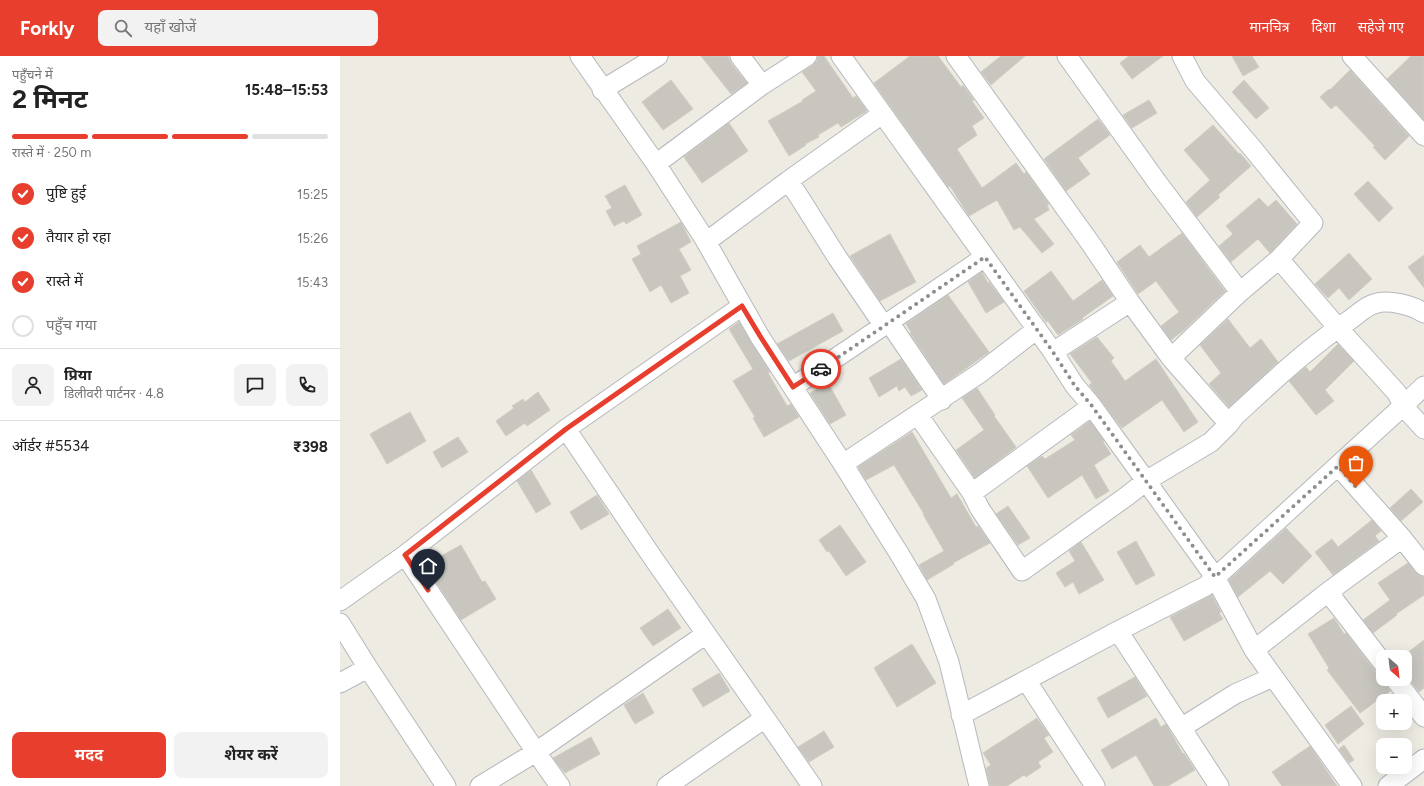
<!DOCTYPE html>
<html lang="hi">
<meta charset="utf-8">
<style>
:root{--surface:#fff;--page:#f2f2f2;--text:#222;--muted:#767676;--line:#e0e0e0;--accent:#e83e2e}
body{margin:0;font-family:Figtree,"Noto Sans Devanagari",sans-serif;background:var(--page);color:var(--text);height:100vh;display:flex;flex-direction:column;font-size:15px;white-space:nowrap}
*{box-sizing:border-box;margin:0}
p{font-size:13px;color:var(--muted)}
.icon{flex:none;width:22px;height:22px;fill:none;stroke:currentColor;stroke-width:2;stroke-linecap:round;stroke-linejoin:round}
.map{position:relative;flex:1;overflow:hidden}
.drawer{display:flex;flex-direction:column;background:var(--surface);width:340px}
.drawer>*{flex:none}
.needle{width:26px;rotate:152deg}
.controls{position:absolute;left:1036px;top:594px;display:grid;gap:8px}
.controls a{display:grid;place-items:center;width:36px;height:36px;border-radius:8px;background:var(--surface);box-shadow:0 4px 16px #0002;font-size:20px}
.pin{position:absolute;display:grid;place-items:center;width:34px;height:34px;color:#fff;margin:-41px -17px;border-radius:50% 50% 50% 0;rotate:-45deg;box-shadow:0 0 4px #0007}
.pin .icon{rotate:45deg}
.courier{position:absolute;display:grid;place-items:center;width:40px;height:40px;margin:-20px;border:3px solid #e83e2e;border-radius:50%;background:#fff;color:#222;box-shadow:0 1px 5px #0007}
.summary em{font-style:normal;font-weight:700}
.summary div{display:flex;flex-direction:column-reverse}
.summary{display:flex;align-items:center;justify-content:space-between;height:68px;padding:0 12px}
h1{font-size:26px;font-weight:700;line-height:30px}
.bar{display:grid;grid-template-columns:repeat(4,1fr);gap:6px 4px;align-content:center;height:48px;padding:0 12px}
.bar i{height:5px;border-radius:3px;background:var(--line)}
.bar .on{background:var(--accent)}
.bar p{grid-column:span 4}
.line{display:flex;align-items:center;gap:10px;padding:0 12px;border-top:1px solid var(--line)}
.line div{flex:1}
.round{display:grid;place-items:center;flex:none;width:42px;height:42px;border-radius:8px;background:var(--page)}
ol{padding:0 12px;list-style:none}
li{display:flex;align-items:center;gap:12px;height:44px}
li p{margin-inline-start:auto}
li .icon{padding:4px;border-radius:50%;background:var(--accent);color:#fff;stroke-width:4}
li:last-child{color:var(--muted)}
li i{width:22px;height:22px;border:2px solid var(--line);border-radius:50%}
.action{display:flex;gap:8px;margin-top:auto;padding:8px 12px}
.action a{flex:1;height:46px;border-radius:8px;background:var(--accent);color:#fff;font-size:16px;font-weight:700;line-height:46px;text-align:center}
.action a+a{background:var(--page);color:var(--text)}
header{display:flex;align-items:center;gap:24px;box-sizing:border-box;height:56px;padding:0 20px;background:var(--accent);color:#fff}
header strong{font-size:19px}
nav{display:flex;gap:22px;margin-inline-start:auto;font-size:14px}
.search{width:280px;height:36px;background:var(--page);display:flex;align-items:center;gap:10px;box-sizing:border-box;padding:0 14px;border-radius:8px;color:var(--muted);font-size:15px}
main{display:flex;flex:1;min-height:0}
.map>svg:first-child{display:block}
</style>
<header>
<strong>Forkly</strong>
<div class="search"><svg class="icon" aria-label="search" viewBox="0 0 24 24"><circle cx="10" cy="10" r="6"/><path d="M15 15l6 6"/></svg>यहाँ खोजें</div>
<nav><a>मानचित्र</a><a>दिशा</a><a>सहेजे गए</a></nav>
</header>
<main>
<section class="drawer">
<div class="summary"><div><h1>2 मिनट</h1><p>पहुँचने में</p></div><em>15:48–15:53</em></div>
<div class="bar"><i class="on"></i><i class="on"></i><i class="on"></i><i></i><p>रास्ते में · 250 m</p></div>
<ol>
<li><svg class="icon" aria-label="check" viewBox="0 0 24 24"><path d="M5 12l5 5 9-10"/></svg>पुष्टि हुई<p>15:25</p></li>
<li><svg class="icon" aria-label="check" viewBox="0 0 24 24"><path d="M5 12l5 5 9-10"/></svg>तैयार हो रहा<p>15:26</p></li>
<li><svg class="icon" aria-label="check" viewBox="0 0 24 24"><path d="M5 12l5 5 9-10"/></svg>रास्ते में<p>15:43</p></li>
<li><i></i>पहुँच गया</li>
</ol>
<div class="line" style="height:72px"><a class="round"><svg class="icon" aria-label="person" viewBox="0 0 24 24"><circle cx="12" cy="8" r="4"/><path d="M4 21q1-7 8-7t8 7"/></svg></a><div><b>प्रिया</b><p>डिलीवरी पार्टनर · 4.8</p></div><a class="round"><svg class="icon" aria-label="chat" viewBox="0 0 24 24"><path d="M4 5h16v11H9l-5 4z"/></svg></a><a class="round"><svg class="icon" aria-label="phone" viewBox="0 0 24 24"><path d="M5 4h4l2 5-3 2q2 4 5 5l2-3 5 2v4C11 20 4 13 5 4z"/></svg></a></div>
<div class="line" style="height:52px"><div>ऑर्डर #5534</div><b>₹398</b></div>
<div class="action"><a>मदद</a><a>शेयर करें</a></div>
</section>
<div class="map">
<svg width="1084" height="730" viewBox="0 0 1084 730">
<rect width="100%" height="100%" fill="#edebe2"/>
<!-- building -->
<path fill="#c8c6bf" stroke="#d2cdc1" d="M361,0h27l3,7 16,20 -16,11z
M478,0h6l29,42 3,-2 11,15 -26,16 -3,-4 -20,12 1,2 -14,7 1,1 -17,11 -21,-35 35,-20 -1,-1 14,-9 -14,-19 11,-7 4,-4z
M570,0h28l23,31 2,-2 11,15 -2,1 12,17 -12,8 5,9 -20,14 25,39 34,-25 8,11 2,-2 23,32 -2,1 2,5 -15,9 20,25 -12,9 -22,-26 -6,3 -17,-30 -28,16 -19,-30 -2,1 -74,-104z
M661,0h24l-34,29 -10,-13z
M789,0h34l-31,23 -12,-16z
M892,0h20l7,11 -16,9z
M1071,0h13v64l-37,-41z
M1010,14l59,66 -24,24 -12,-13 2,-1 -39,-41 -5,4 -11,-12 9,-8 1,1z
M331,24l22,29 -30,21 -21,-28z
M904,24l25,28 -13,11 -24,-27z
M809,44l8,13 -25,15 -9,-13z
M758,63l12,16 -32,23 12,16 -24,17 -22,-32z
M389,67l19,28 -46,32 -18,-26z
M873,69l26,29 1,-1 11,13 -33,29 2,2 -23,20 -11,-15 24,-22 -26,-30z
M1028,125l25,27 -14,14 -25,-28z
M285,129l17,30 -16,9 -2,-3 -10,5 -8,-15 6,-3 -7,-12z
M919,142l9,9 8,-7 21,24 -27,29 -12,-14 -27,23 -12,-16 14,-12 -7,-8z
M341,166l10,20 -12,7 12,21 -11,6 9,17 -18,10 -10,-18 -11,7 -18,-33 9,-5 -4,-8z
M842,177l43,58 -41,39 -13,10 -10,-14 18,-14 -23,-31 -18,13 -21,-32 23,-17 9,12z
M550,178l26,48 -36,19 -30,-45z
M1009,197l23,26 -23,21 -10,-12 -11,10 -13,-14z
M1084,199v33l-16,-21z
M711,215l22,30 29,-21 11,16 -31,22 1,1 -25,16 -10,-14 -2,1 -22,-31z
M642,216l6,11 1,-1 15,20 -18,11 -18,-31z
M608,239l41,57 -45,32 -34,-51 1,-1 -5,-8z
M493,257l10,18 -54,30 -12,-17z
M888,263l22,29 11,-9 17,23 -49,45 -20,-23 12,-11 -21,-28z
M399,266l31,50 -2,1 4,7 15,26 4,-2 8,13 -35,20 -11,-19 2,-1 -22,-36 20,-12 -24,-40z
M757,281l17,21 -3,3 14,20 31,-22 42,63 -14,10 -22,-32 -40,28 -33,-43 3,-2 -22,-29z
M998,288l16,17 -29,29 9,11 -18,14 -27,-34 17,-14 4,5z
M561,303l21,31 -11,6 -6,-9 -6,4 -2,-5 -18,11 -10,-19z
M488,327l18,32 -16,9 -20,-31z
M637,332l18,27 -1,1 22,31 -41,31 -19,-28 28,-20 -22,-32z
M198,336l12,18 -23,16 -2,-3 -19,13 -10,-15 18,-13 -2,-2 11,-7 2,3z
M70,356l16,29 -39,23 -17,-30z
M750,365l14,20 -1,1 8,12 -17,11 15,26 -13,8 -14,-24 -34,23 -21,-32 15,-10 3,3 30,-19 -4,-5z
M572,376l39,66 6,-4 19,33 2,-1 12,17 -37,20 1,1 -27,16 -8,-15 25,-14 -21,-37h1l-30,-49 -28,15 -8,-13z
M118,381l10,15 -26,16 -9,-16z
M191,414l20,34 -15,9 -19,-32z
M1071,433l12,13 -22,19 -11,-13z
M257,439l12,19 -28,16 -11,-18z
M668,450l22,32 -12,7 -22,-31z
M1032,464l9,11 -6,5 4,5 -46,34 -18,-23 17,-13 6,8z
M500,469l26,37 -20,14 -17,-25 -2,1 -8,-12z
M946,472l26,28 -29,28 -13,-13 -32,26 -9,-17z
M796,485l19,34 -19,10 -19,-33z
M741,486l23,38 -25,14 -6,-12 -8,5 -9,-14 19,-12 -6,-10z
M121,489l21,37 3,-1 11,18 -35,21 -36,-55z
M1068,507l8,10 4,3 4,1v18l-28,19 1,1 -24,18 -10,-13 27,-20 -12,-17z
M872,539l9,17 -2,1 4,6 -39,22 -14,-24z
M328,553l13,19 -28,18 -13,-18z
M994,562l10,16 2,-1 32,42 5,-1v5h1l2,6 4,6 -30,22 -33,-43 2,-2 -21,-34z
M1084,584v48l-5,4 -14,-18v-17h-3z
M572,588l24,39 -39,24 -23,-39z
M379,617l11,18 -27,16 -11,-18z
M795,621l12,19 -39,22 -11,-20z
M303,637l11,20 -19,11 -11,-19z
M1011,650l13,18 -26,20 -13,-19z
M697,662l12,17 -5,3 9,14 -15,10 3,5 -15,10 -2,-2 -17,11h-17l-4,-18 5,-3 -8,-12z
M816,662l5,9 5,-3 17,30 1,-1 11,17 -27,16h-14l-18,-31 -24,14 -11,-19z
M484,675l10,16 -25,15 -11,-15z
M251,681l9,17 -35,19 -12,-15z
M1004,689l10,15 -5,3 -10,-14z
M970,690l27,40h-55l-10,-14z"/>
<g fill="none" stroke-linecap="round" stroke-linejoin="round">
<!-- minor casing -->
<g stroke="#b5b8bd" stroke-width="21">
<path id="minor" d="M240,0l76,108 48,74 56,99 83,127 57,91 26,44 23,63 30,124
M400,0l22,29 45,-29
M501,0l212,296
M616,0l135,188 39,58
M727,0l90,126 83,110 39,-33
M842,0l13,25 58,68 60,74 -34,36 59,69 59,65 6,13 -197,180 -88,45 101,155
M1012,0l72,80
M262,34l56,-34
M316,108l106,-79
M448,125l94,-67
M366,186l82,-61 10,14 39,62 47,69
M900,236l-69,66 58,66 -18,18 -65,39 69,96 39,73 98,136
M549,266l53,78
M1084,330l-21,20 21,23
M453,331l192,-130
M578,359l54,78 120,-87
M889,368l6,-8c37,-34 74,-69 116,-97 7,-5 15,-13 23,-15 14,-5 38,1 50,9
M226,373l87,129 112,160 -98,68
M503,408l137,-91 57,-44
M998,410l64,72 -74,54 55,71
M632,437l8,16 42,62 105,-75 19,-15 -54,-75 -17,-20 -22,-34 77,-50 41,56
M1062,482l22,28
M65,499l131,197 24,34
M0,545l65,-46 161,-126 176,-123
M0,567l28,45 -28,15
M914,594l74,-58
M28,612l78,118
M1055,623l29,38
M686,624l69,106
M621,659l157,-84
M425,662l47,68
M841,672l54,-34 38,-17
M140,730l56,-34 170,-118
M1048,730l36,-27"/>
</g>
<!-- minor -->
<use href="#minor" stroke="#fff" stroke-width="19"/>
</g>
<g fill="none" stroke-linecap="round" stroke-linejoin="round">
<!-- done -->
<path stroke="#8d8f8f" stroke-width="4" stroke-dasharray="0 7.2" d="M481,313l164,-112 68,95 22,34 17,20 123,171 123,-111 18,21"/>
<!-- route -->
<path stroke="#e83e2e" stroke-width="5" d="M88,534l-23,-35 161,-126 176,-123 18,30 33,51 28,-18"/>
</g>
</svg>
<div class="controls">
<a><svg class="needle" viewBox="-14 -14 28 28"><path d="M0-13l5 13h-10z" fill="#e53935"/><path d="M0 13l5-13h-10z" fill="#767676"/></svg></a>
<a>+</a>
<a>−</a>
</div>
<div class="pin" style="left:1016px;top:431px;background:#ea580c"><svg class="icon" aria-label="bag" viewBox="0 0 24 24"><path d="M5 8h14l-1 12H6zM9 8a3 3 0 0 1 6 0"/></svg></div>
<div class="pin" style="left:88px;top:534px;background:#1f2937"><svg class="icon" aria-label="home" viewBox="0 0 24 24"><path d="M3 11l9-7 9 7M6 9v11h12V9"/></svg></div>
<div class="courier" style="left:481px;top:313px"><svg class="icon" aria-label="car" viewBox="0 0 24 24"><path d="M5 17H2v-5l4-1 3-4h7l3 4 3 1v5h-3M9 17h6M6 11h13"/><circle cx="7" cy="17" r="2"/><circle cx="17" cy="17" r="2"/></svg></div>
</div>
</main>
